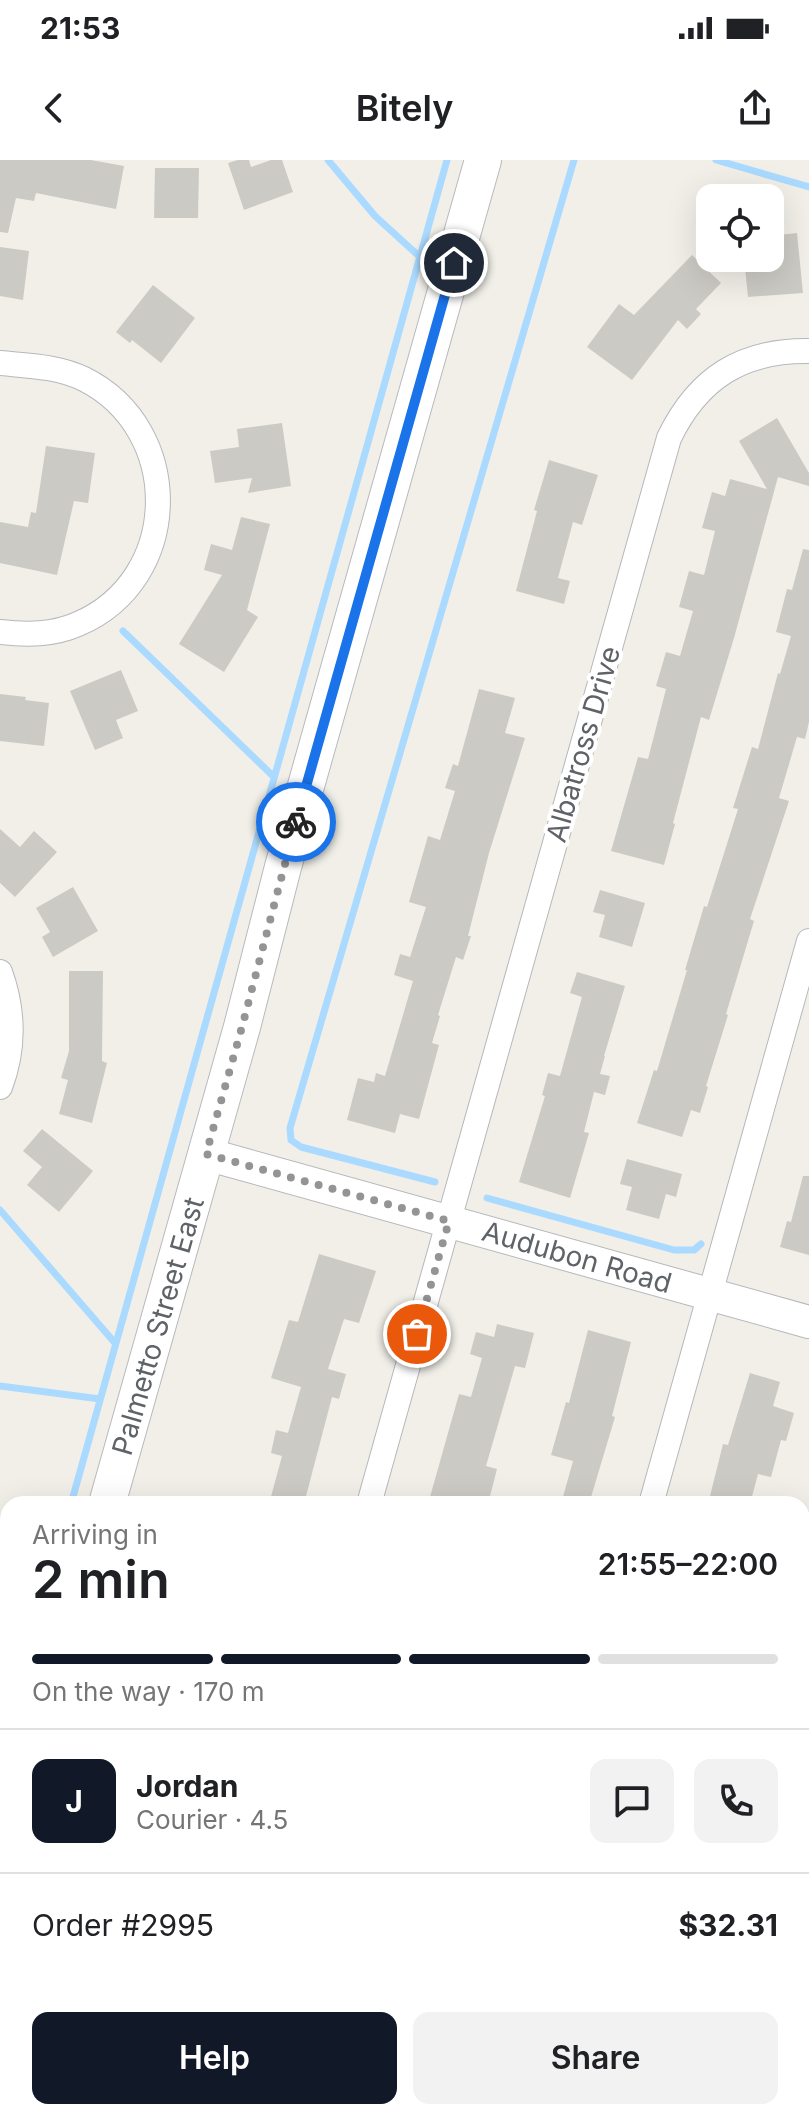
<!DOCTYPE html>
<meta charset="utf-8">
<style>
:root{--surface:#fff;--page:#f2f2f2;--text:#202124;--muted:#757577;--line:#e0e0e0;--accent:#111827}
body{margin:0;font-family:Inter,sans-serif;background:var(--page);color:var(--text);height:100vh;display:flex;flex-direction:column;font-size:30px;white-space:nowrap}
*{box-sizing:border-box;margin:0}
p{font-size:26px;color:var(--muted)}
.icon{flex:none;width:44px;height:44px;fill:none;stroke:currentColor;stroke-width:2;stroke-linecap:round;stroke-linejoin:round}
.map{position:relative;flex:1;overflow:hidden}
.drawer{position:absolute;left:0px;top:1336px;width:810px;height:624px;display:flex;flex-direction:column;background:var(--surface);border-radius:24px 24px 0 0;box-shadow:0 8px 32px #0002}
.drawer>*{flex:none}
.tools{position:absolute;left:696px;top:24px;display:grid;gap:16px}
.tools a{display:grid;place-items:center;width:88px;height:88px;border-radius:16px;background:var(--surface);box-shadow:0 8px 32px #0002;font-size:40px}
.pin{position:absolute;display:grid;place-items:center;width:68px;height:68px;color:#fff;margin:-34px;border:4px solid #fff;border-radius:50%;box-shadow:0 2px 8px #0007}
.courier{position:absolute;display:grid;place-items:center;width:80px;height:80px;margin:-40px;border:6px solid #1a73e8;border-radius:50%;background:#fff;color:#222;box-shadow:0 2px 10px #0007}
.headline em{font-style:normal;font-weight:600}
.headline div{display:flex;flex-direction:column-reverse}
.headline{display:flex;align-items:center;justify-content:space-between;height:136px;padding:0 32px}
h1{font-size:52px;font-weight:600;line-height:60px}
.bar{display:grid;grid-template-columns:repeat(4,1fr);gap:12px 8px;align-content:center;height:96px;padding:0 32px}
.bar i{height:10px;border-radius:6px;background:var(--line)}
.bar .on{background:var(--accent)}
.bar p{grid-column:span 4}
.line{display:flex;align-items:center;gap:20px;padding:0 32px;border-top:2px solid var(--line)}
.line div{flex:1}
.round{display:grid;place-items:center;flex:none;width:84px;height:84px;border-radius:16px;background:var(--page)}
.cta{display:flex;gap:16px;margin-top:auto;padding:16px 32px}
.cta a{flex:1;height:92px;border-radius:16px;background:var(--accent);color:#fff;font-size:32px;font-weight:600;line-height:92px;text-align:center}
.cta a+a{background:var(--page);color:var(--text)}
.status{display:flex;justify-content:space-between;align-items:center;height:56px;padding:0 40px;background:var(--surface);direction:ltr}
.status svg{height:22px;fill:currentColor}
header{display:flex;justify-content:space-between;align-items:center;height:104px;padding:0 32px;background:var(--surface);font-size:36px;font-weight:600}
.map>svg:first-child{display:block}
</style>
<div class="status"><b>21:53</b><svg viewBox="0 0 49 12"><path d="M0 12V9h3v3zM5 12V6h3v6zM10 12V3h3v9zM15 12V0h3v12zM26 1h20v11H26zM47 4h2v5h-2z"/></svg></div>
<header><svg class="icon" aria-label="back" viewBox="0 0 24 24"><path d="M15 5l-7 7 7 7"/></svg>Bitely<svg class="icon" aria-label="share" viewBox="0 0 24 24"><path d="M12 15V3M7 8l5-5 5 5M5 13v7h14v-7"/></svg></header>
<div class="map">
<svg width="809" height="1960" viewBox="0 0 809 1960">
<rect width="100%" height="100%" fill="#f1efe8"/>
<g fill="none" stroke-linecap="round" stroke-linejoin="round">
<!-- stream -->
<path stroke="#aadaff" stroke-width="7" d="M328,0l47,56 45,41
M716,0l93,27
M123,471l151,146
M435,1022l-134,-35 -10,-7 -1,-12 284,-968
M487,1038l187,52h20l7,-6
M0,1050l115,133
M0,1226l100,13
M71,1344l376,-1344
M0,1601l8,-29
M334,1960l2,-8"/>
</g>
<!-- building -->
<path fill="#cccac5" d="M0,0h91l33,6 -8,43 -80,-16 -2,8 -18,-3 -8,35 -8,-1z
M238,0h11l2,7 20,-7h11l11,32 -49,18 -16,-47z
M155,8h44l-1,50h-44z
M797,73l6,60 -55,4 -4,-39h26v-22z
M0,87l29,4 -6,49 -23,-4z
M692,95l29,28 -25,26 5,5 -14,15 -9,-9 -46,60 -45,-33 32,-43 15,11z
M153,125l42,33 -34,45 -29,-23 -2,3 -14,-11z
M777,258l32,55v13l-31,-9 -44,161 -25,82 -8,-3 -28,106 2,1 -11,41 -53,-14 27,-94 10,2 18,-70 -10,-3 10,-34 14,4 13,-45 -14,-4 10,-36 15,4 11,-44 -13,-3 10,-36 13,4 5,-17 37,10 -28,-48z
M282,263l9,63 -43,7 4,-15 -37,5 -5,-32 29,-4 -2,-18z
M46,286l49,7 -7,50 -14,-2 -17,74 -57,-12v-41l28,5 3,-15 5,1z
M549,300l49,15 -16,50 -9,-3 -15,56 12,3 -6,23 -48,-13 21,-80 -3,-1z
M241,357l29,7 -23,86 11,7 -34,55 -45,-28 43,-69 -18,-5 7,-26 21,6z
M803,389l6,1v172l-4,17 -8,-2 -18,61 10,3 -39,118 4,2 -28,93 2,1 -22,71 2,1 -8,26 -9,-3 -9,27 -45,-14 17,-53 3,1 30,-101h-2l19,-64 3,1 31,-98 -5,-1 19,-61 6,2 20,-76 2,1 11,-38 -15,-4 11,-43 5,1z
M121,510l17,41 -22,9 7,18 -28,12 -25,-59z
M479,529l36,9 -10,35 20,5 -36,115 -21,83h3l-8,24 -7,-3 -18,58 2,1 -8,27 7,2 -20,74 -19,-5 -5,19 -48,-13 11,-42 16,4 2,-9 9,3 28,-95 -19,-6 6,-21 10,3 16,-50 -17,-5 19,-66 12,4 15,-49 -10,-3 8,-24 5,2z
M0,534l26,3 -1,3 24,3 -5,43 -44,-5z
M0,669l20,18 14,-16 23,21 -42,45 -15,-14z
M73,727l25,44 -45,26 -11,-20 8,-5 -14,-24z
M600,730l45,13 -13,44 -33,-10 6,-22 -12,-3z
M69,811h34l-1,90 5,2 -15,60 -33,-9 9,-34 -7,-2 8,-27z
M577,812l48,14 -21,70h1l-5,18 10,2 -5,19 -11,-3 -10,40 5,1 -19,65 -51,-16 26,-86 -3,-1 6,-22 12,3 22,-79 -12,-4z
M42,969l51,42 -34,41 -32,-27 15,-18 -19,-16z
M627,999l55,15 -6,23 -10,-3 -7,25 -33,-9 6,-23 -12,-3z
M803,1016h6v79l-29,-8 7,-26 4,1z
M319,1094l57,17 -17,52 -15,-4 -16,50 18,5 -7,25 -7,-2 -28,107h-35l13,-48 -11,-3 5,-23 12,3 13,-46 -30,-9 18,-58 9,2z
M497,1164l37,9 -9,35 -10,-2 -29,100 11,3 -9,35h-60l31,-110 12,3 11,-39 -12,-4 6,-22 18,5z
M588,1170l43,12 -19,74 3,1 -26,87h-28l12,-43 -22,-6 15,-53 3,1z
M750,1213l30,9 -7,24 21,7 -8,28 -5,-1 -10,37 -13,-3 -8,30h-42l15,-60 5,1z"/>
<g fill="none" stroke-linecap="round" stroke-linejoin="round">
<!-- minor casing -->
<g stroke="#b5b8bc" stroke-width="26">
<path id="minor" d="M0,203c29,3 57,3 84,16 100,50 99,200 -6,245 -25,11 -51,11 -78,8
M0,812c14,39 15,76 0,115
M369,1344l300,-1066c29,-60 73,-88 140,-87
M651,1344l158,-563
M809,1797v11"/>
</g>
<!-- tertiary casing -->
<g stroke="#b5b8bc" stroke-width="34">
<path id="tertiary" d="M206,994l603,168"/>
</g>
<!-- secondary casing -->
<g stroke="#b6babf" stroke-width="38">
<path id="secondary" d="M107,1344l135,-477 41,-160 200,-707
M0,1725l8,-29"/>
</g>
<!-- minor -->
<use href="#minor" stroke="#fff" stroke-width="24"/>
<!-- tertiary -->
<use href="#tertiary" stroke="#fff" stroke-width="32"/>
<!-- secondary -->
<use href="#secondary" stroke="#fff" stroke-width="36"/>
</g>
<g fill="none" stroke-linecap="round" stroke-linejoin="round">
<!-- done -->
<path stroke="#929495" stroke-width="8" stroke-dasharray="0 14.4" d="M296,662l-54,205 -36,127 243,67 -32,113"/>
<!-- route -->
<path stroke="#1a73e8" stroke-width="10" d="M296,662l158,-559"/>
</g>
<g text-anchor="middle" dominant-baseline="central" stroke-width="8" stroke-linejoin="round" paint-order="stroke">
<!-- street labels -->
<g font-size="28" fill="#5f6368" stroke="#fff">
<text transform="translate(583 584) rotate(-74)">Albatross Drive</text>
<text transform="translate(577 1097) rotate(16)">Audubon Road</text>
<text transform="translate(158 1166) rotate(-74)">Palmetto Street East</text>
</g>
</g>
</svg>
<div class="tools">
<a><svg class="icon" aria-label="locate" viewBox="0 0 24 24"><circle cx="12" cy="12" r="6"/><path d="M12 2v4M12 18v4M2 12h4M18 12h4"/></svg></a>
</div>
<div class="pin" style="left:417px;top:1174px;background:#ea580c"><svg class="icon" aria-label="bag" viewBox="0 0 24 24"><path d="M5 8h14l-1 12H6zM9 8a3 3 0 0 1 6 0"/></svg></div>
<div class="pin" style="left:454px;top:103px;background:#1f2937"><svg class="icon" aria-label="home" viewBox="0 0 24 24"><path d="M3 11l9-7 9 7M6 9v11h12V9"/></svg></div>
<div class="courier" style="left:296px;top:662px"><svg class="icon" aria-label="bike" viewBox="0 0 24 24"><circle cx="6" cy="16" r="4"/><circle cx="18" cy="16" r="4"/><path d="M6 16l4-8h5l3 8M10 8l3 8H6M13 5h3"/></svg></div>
<section class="drawer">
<div class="headline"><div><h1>2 min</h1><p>Arriving in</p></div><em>21:55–22:00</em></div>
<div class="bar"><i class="on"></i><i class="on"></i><i class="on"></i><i></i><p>On the way · 170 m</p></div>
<div class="line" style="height:144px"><b class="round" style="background:var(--accent);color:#fff">J</b><div><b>Jordan</b><p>Courier · 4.5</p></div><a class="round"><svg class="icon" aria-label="chat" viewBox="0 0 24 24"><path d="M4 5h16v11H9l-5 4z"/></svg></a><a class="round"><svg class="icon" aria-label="phone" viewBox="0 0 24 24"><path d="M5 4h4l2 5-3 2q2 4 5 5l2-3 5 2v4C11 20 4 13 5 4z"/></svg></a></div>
<div class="line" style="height:104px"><div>Order #2995</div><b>$32.31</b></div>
<div class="cta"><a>Help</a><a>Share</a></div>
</section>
</div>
